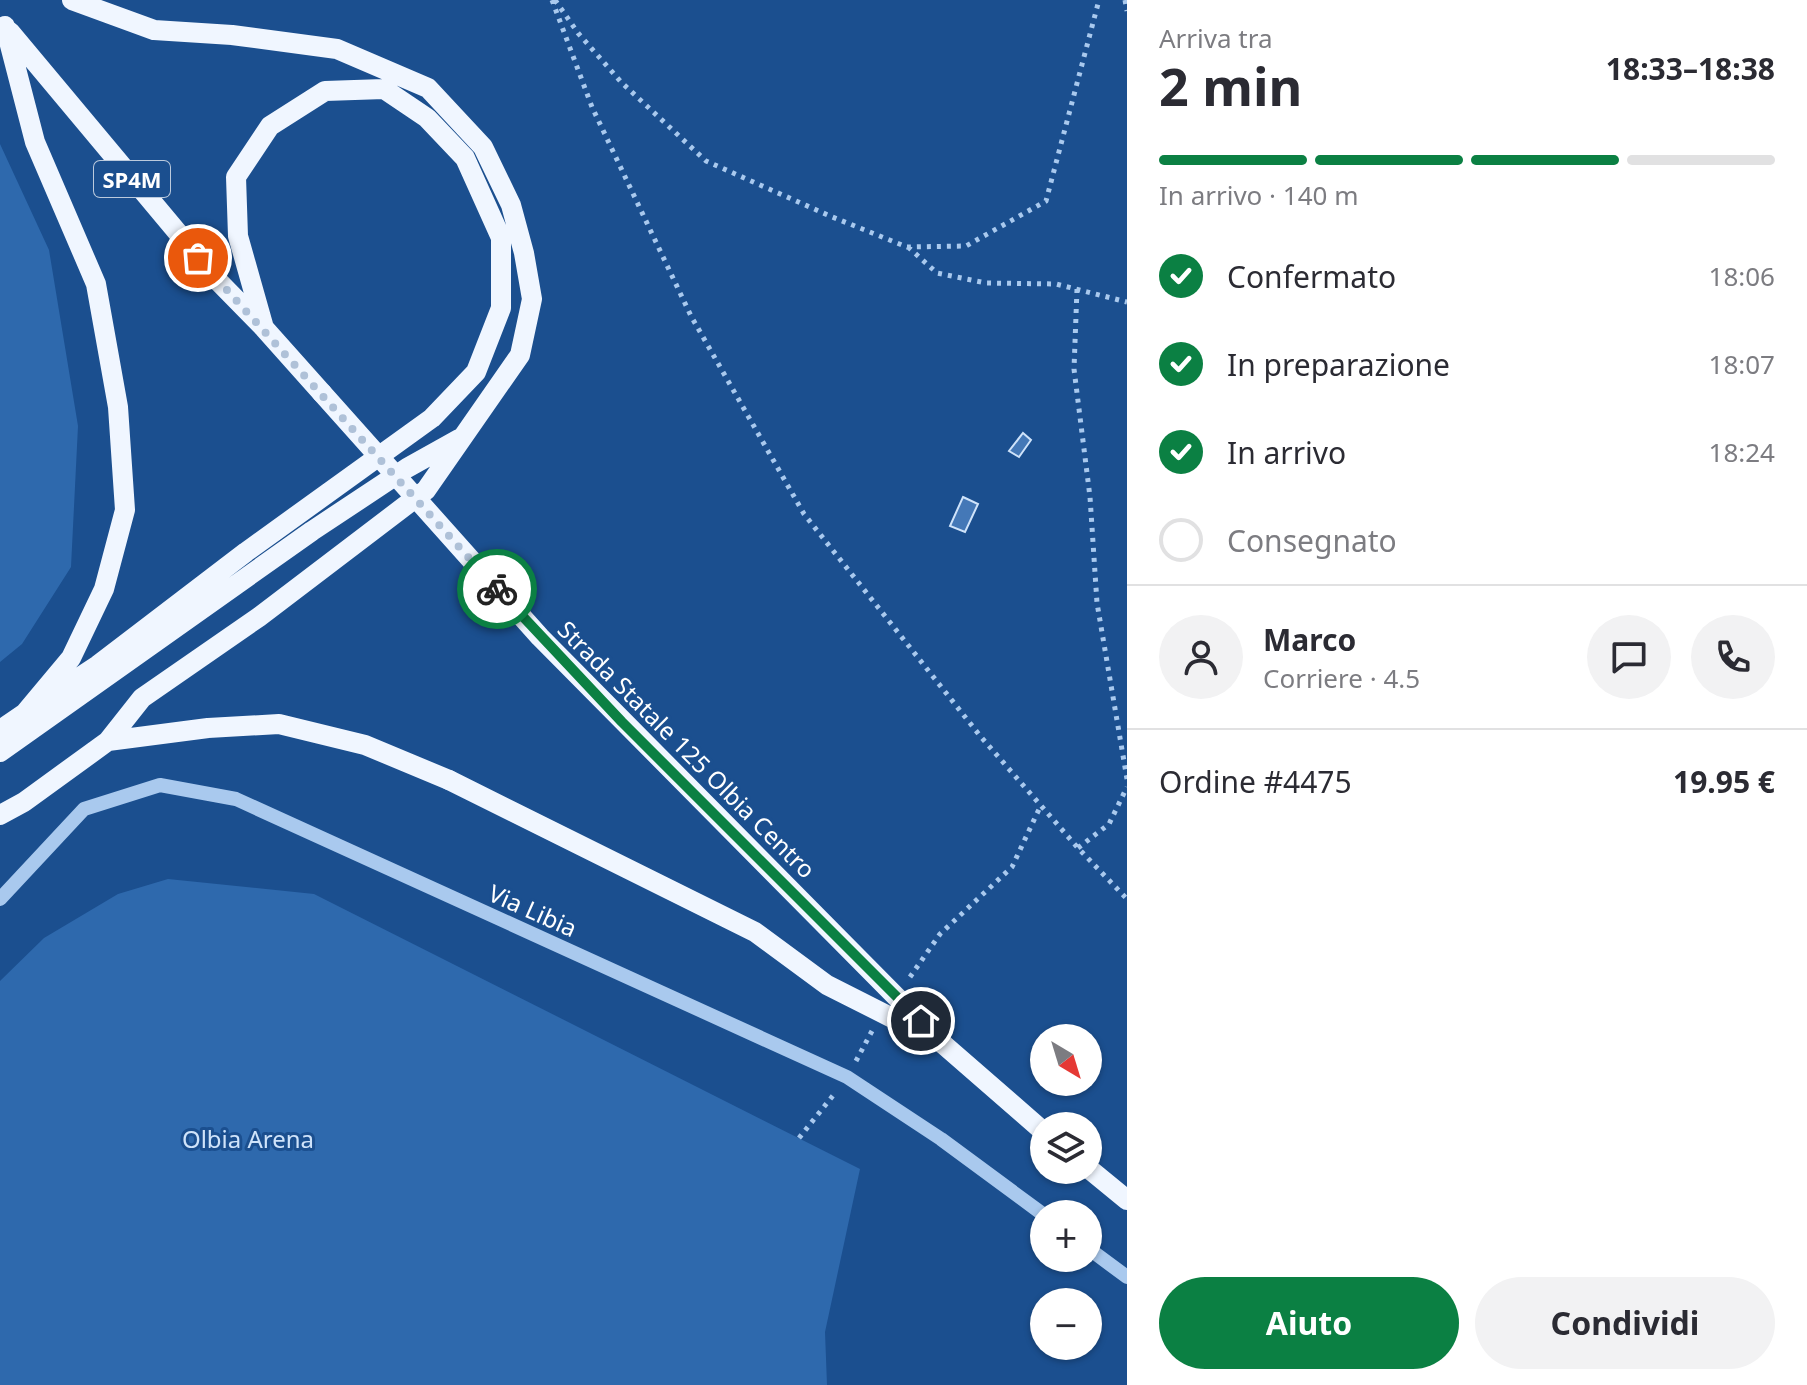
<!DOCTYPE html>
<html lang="it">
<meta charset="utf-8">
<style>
:root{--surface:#fff;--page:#f2f2f3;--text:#2b2b33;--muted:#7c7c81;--line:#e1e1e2;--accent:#0b8043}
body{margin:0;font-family:"Noto Sans",sans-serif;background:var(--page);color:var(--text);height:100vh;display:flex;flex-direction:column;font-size:30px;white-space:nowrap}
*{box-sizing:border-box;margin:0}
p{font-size:26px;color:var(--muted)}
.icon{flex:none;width:44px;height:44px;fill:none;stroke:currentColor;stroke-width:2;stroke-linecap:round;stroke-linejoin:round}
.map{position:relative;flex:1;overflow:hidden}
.sheet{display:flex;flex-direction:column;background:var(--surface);width:680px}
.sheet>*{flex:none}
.needle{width:52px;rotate:142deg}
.tools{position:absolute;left:1030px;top:1024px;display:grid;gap:16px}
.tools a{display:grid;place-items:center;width:72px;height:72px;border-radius:50%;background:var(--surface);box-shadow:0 2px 6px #0004;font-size:40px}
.pin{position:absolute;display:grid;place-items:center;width:68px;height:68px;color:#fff;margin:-34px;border:4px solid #fff;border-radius:50%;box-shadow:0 2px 8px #0007}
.courier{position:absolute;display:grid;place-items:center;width:80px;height:80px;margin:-40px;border:6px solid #0b8043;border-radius:50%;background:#fff;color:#222;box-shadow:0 2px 10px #0007}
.summary em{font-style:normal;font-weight:700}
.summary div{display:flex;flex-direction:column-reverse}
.summary{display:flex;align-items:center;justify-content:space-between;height:136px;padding:0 32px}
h1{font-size:52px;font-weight:700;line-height:60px}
.bar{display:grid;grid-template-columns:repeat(4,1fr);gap:12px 8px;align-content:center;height:96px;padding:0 32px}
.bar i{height:10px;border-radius:6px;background:var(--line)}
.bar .active{background:var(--accent)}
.bar p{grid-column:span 4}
.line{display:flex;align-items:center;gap:20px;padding:0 32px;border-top:2px solid var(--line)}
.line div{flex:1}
.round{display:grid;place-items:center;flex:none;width:84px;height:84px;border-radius:42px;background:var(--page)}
ol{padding:0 32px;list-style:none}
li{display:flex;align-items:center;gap:24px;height:88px}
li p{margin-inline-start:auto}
li .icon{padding:8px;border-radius:50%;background:var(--accent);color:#fff;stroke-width:4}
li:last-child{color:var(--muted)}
li i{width:44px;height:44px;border:4px solid var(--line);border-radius:50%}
.button{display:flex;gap:16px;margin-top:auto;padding:16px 32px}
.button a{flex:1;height:92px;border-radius:48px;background:var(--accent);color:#fff;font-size:32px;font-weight:700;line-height:92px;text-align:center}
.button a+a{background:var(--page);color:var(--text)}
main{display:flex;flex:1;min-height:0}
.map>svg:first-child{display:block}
</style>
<main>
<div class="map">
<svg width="1127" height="1385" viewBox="0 0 1127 1385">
<rect width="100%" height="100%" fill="#1b4f8f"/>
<!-- green -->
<path fill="#2e69ad" d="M0,144l49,106 29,176 -7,141 -49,77 -22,18z
M168,879l146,15 546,275 -35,163 2,53h-827v-404l44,-43 74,-44z"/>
<!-- building -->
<path fill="#4478b7" stroke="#cfe3fa" stroke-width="2" d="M1023,433l8,7 -12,17 -10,-6z
M963,497l15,7 -13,28 -15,-6z"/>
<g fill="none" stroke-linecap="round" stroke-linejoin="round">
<!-- path -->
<path stroke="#a9c9ee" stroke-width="5" stroke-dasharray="4 6" stroke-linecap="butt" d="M552,0l40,107 99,209 113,198 177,223 97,111 49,51
M555,0l23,33 43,49 85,79 124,55 77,31 59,-1 80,-45 53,-201
M1125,0l2,11
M908,247l29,26 49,10 70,1 71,18
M1077,289l-3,80 16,128 7,106 30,176
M1078,848l31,-24 18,-37
M910,977l30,-43 72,-67 29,-62
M856,1061l16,-30
M799,1138l36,-45"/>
<!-- minor -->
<path stroke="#a9c9ee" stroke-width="14" d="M0,899l84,-90 76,-24 76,14 611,278 94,62 103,76
M1088,1248l39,29"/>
<!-- major -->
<path stroke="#f0f6ff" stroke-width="20" d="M10,32l209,250 45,46 58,65
M25,713l73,-48 148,-113 186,-134 44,-46 25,-64v-70l-36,-80 -38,-40 -43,-29 -59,2 -55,35 -34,51 2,59 26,92
M0,730l25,-17 46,-55 33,-69 21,-79 -7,-103 -22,-123 -61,-142 -30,-116
M108,741l100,-13 71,-4 86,21 84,35
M0,752l312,-221 95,-63 52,-29
M0,815l24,-13 84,-61 34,-43 117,-81 167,-127 94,-135 12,-56 -8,-46 -13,-48 -28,-58 -55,-59 -91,-39 -105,-14 -78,-5 -82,-30
M943,1044l101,88
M1088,1168l39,32"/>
<!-- major-bridge -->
<path stroke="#f0f6ff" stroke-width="20" d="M322,393l218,244 403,407
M449,780l306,152 72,53 99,50"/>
</g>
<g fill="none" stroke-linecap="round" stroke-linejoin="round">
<!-- done -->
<path stroke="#afc1d8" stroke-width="8" stroke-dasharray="0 14.4" d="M198,258l299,331"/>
<!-- route -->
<path stroke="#0b8043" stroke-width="10" d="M497,589l125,133 299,299"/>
</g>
<g text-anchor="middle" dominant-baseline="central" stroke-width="6" stroke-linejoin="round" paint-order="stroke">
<!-- shield labels -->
<rect fill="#1b4f8f" stroke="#bbcadd" stroke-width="2" x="94" y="161" width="76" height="36" rx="6"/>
<g font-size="22" font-weight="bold" fill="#fff">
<text x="132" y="179">SP4M</text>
</g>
<!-- street labels -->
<g font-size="24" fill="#fff" stroke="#1b4f8f">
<text transform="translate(687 749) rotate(45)">Strada Statale 125 Olbia Centro</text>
<text transform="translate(533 910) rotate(24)">Via Libia</text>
</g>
<!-- park labels -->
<g font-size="24" fill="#cfe3fa" stroke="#1b4f8f">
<text x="248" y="1138">Olbia Arena</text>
</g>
</g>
</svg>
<div class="tools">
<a><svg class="needle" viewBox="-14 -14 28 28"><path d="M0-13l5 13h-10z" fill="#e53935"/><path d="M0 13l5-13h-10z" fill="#7c7c81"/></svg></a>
<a><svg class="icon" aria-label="layers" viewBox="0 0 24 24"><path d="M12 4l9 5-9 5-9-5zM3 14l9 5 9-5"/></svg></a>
<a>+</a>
<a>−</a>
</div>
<div class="pin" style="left:198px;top:258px;background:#ea580c"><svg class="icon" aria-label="bag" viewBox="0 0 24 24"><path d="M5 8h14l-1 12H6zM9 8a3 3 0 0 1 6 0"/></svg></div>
<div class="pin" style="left:921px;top:1021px;background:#1f2937"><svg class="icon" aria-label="home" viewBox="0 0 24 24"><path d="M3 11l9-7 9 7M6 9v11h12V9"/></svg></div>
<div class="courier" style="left:497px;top:589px"><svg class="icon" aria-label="bike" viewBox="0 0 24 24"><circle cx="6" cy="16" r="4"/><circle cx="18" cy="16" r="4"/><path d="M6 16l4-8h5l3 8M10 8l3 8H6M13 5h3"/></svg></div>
</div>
<section class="sheet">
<div class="summary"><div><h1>2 min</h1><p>Arriva tra</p></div><em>18:33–18:38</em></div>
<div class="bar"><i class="active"></i><i class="active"></i><i class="active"></i><i></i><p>In arrivo · 140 m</p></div>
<ol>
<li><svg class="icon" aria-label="check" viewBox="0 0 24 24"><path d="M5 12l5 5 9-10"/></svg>Confermato<p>18:06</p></li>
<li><svg class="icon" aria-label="check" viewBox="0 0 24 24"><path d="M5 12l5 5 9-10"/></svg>In preparazione<p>18:07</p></li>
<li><svg class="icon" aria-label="check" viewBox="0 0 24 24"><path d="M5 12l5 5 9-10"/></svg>In arrivo<p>18:24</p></li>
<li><i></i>Consegnato</li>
</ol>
<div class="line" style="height:144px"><a class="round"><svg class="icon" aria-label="person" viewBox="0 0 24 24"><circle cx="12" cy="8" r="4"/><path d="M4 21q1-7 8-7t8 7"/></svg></a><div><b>Marco</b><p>Corriere · 4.5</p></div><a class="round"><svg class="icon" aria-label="chat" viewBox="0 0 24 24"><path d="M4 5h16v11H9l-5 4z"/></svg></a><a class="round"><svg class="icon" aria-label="phone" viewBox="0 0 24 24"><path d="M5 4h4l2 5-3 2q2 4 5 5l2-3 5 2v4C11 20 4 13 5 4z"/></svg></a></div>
<div class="line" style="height:104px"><div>Ordine #4475</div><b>19.95 €</b></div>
<div class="button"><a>Aiuto</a><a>Condividi</a></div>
</section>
</main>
